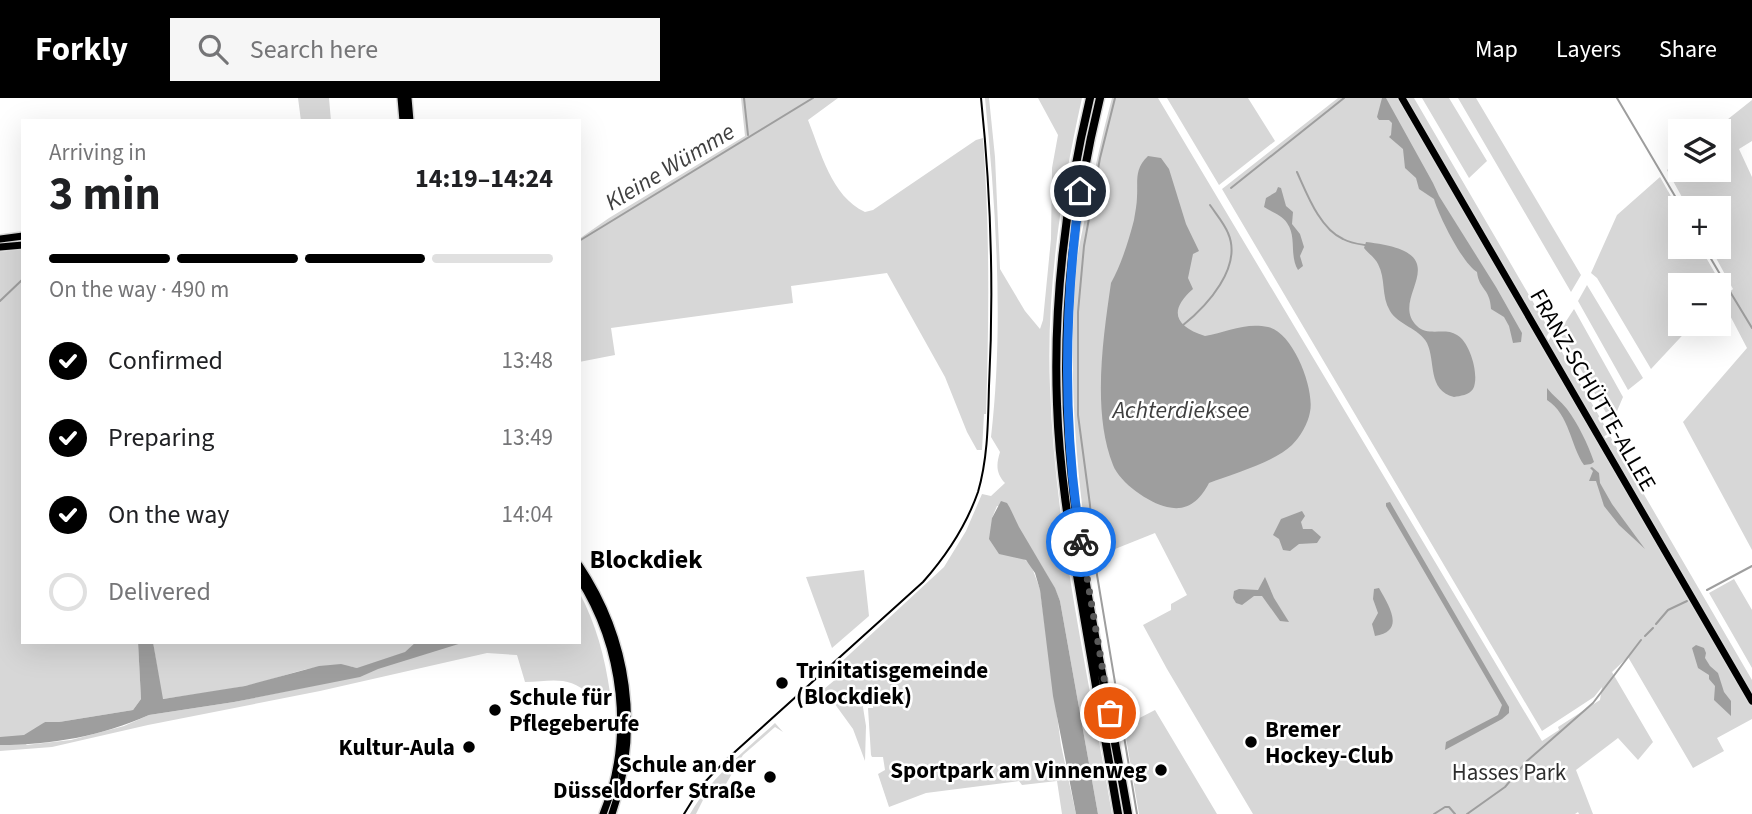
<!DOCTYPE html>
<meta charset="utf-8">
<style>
:root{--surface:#fff;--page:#f6f6f6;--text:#202124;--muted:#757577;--line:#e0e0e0;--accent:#000}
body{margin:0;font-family:"Source Sans 3",sans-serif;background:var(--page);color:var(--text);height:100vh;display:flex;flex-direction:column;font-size:26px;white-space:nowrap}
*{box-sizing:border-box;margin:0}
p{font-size:23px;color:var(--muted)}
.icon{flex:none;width:38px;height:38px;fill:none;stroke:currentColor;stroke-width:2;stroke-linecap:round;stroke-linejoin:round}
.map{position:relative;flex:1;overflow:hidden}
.details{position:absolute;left:21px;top:21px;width:560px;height:525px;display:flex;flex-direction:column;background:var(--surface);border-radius:0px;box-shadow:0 7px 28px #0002}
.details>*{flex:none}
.controls{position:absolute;left:1668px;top:21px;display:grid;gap:14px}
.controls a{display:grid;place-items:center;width:63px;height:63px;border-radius:0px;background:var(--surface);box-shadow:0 7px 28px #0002;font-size:35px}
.pin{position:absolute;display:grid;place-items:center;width:60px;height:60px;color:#fff;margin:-30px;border:4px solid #fff;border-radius:50%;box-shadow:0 2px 7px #0007}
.courier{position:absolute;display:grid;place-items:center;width:70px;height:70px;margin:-35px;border:5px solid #1a73e8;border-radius:50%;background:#fff;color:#222;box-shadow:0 2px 9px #0007}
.head em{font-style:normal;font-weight:700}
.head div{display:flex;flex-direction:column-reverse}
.head{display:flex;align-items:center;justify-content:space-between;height:119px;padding:0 28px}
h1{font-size:46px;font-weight:700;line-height:52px}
.bar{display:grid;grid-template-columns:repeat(4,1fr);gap:10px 7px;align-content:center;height:84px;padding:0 28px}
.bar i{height:9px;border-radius:5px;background:var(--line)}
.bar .selected{background:var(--accent)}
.bar p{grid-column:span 4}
ol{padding:0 28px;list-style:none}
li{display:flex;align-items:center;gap:21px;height:77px}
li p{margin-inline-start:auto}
li .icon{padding:7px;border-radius:50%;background:var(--accent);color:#fff;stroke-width:4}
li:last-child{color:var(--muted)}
li i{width:38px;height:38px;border:4px solid var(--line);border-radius:50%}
header{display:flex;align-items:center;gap:42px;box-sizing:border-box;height:98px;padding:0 35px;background:var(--accent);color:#fff}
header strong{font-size:33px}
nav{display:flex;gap:38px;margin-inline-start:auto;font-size:24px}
.search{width:490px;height:63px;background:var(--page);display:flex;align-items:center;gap:18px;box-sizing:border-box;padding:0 24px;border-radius:0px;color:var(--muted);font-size:26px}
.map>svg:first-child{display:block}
</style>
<header>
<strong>Forkly</strong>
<div class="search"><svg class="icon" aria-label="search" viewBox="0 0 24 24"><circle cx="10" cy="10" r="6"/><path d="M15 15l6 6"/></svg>Search here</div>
<nav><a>Map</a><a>Layers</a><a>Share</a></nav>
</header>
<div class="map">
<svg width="1752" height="716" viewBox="0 0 1752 716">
<rect width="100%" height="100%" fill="#fff"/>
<!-- green -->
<path fill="#d7d7d7" d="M298,0h31l2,23h-30z
M741,0h97l-30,22c13,32 23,76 57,92l8,-2 103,-70 7,-2c7,93 6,184 3,276h-2l-2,36h-5l-10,-18 -22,-55 -58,-104 -96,13 2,17 -182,25 4,27 -36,7v-123l30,-21 136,-82z
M985,0h4l6,59 5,112 25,42 15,18 3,-9 8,-81 1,-71 6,-33 -20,-37h44c-21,94 -36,193 -32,290 5,143 38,285 62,426h-14l-38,-213c-12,-32 -42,-63 -50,-93l-13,-2 -5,12 31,40 8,7 9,24 21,156 15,69h-14l-5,-33 -35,4 -3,-4 -93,12 -37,14 -11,-33 7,-4 -2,-13h-11l-1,-2 -3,-47h5v-3h-4l-1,-5 -6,1 4,25 -1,35 -12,-32 -29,-40 18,-15 -4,-9 106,-98 22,-36 16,-37 9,2 14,-13c-9,-10 -9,-18 -5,-31l-9,-15c13,-112 5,-227 -6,-339z
M1112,0h46l384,643 17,-11 -1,-3 42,-27 2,-13 -8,10 -52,34 -320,-542 116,-91h61l353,607v14l-35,19 7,13 -31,17 -65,-111 -16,15 41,70 -15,18 -20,-22 -42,32 17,44h-14l-1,-2 -3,2h-322l-86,-145 -24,-44 28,-15v-6l16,-9 -32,-62 -50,20 -1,-3 -17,-6c-13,-95 -19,-188 -10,-284 2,-14 5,-28 8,-42 8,-40 16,-80 27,-120z
M1167,0h81l27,43 -56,44z
M1404,0h10l136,233 -5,8z
M1422,0h27l38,63 -18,17z
M1458,0h18l105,177 -10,17z
M1752,2v41l-13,8 13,28v373l-69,-128 64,-74 -23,-44 3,-10 6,-5 -23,-42h8v-39h-30l-21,-38 13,-11v11h38v-39h-5z
M1660,79l20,35v35h20l24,42 -5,7 -1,-11h-38v39h13l-42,45 -54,-91 -6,-5 26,-58z
M23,151v393h115l3,57 -8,11 -74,12h-14l-19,23 45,-5 53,-14 25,-11 85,-13 126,-26 -3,-8c-37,-9 -71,9 -107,17 -29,6 -58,10 -88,14l-9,-57h426v-50c17,32 26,65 31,101l-20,2c-21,-20 -38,-14 -65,-13l-8,-27 -30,-2 -167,38 -172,34 -96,22 -52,4v-499z
M1587,187l56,93 -15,12 -50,-89z
M1574,211l49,88 -11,26 -53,-91z
M1552,237l57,98 -7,5 -55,-95z
M1610,338l142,244v17l-149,-257z
M864,472l5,46 -37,32 -26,-71z
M1734,481l18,31v58l-43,-75z
M1155,612l62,104h-78l-15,-88z
M775,625l8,9 -8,-5 -32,28 -20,34 -5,-2 -3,6 -7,-3 -12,24h-6c21,-37 55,-63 85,-91z"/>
<!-- water -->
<path fill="#9e9e9e" d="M1382,0h4l47,85 6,13 57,91 26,46 -1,9 -8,1 -4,-17 -5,-9 -13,-8c-1,-21 -12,-19 -14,-37 -15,-9 -39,-58 -43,-73l-15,-10 -3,-11 -11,-10 -2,-19 -14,-12 2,-2 1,-12 -3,-3h-10l-2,-3z
M1148,58l13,2 8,11 17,55 13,27 -6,3 -5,24 5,11c-25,22 -18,37 12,47 21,-4 41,-14 63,-9 25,5 47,62 42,85 -2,12 -10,25 -18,33 -17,17 -60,29 -83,38 -9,17 -21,29 -42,24 -18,-4 -47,-24 -54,-42 -21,-53 -10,-127 -2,-182 10,-18 18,-43 23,-63 1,-7 3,-16 3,-23 1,-16 -3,-28 11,-41z
M1278,89l3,1 5,18 7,6 -1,12 8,10 4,13 -4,9 3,10 -5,4c-9,-15 -1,-33 -11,-47 -5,-8 -16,-11 -23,-16l2,-9 10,-6z
M1366,144c99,11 20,55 51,84 11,11 28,1 40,9 13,7 23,41 16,54 -4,6 -13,7 -19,8 -27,-7 -18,-35 -27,-54 -8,-15 -29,-18 -37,-32 -9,-15 -4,-32 -12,-47 -3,-6 -10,-11 -14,-16z
M1547,290c6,8 14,13 20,21 11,15 21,35 27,53l-3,2 -7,1c-14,-20 -14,-50 -37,-65z
M1592,369l7,6 1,10 12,21 33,45 -26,-24 -15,-19 -8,-25h-7l4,-10 -3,-3z
M1001,403l6,2 3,5 9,19 36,61 5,13 38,213h-22l-23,-118 -13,-106 -5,-17 -9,-13 -27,-6 -10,-15 3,-21z
M1390,404l119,205v6l-7,6 -57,31 1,-8 52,-27 4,-10 -116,-199v-3z
M1302,413l3,5 -4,6 2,7h9l9,8 -4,6 -18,1 -9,7 -7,-1 -4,-11 -6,-4 8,-16z
M1265,479l9,21 15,24 -9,-1 -18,-25h-8l-12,9 -6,-2 -3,-5 1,-7 5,-2 19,1z
M1379,490c10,18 27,43 -4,48l-3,-12 6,-11 -5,-14 1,-10z
M138,544h15l10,57 82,-13 74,-20 22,-2 16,4 48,-16 11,-10h49l-87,27 -18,8 -126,25 -85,13c-47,21 -98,30 -149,30v-8l24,-2 21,-13h14l74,-12 8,-11z
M1696,547l8,3 2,5 -1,5 5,8 8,7 6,19 7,9v15l-17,-16 1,-14 -6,-7v-4l-11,-7 -6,-20z"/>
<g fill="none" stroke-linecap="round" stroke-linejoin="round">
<!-- stream -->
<path stroke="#9e9e9e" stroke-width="2" d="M744,0l4,37
M1115,0l-15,60 -16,88 -6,66v103l12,90 2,40 45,269
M1617,0l65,110
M1297,74c10,22 23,57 46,67 7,4 15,5 22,6
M1231,90l113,-90
M579,143l234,-143
M1704,149l23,39
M1729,192l23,38
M0,203l23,-22
M1182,228c25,-20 61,-59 46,-93 -4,-10 -12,-19 -18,-28
M1707,492l45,-24
M1656,526l12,-14 19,-9
M1645,538l8,-8
M1434,716l11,-7h4l6,7
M1467,716l38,-27 22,-26 66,-58 48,-63"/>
<!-- major casing -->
<g stroke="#dbdbdb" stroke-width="10">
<path id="major" d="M401,0l2,23
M408,0l2,23
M1402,0l350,603
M0,141l23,-3
M0,149l23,-2
M579,467c50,75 62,164 33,249
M579,480c44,69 55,160 24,236"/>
</g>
<!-- highway casing -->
<g stroke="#dbdbdb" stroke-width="11">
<path id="highway" d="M1090,0c-24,100 -37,203 -33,306 2,66 13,130 24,195 12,72 25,143 37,215
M1100,0c-28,114 -40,231 -31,348 9,122 38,247 59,368"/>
</g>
<!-- major -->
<use href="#major" stroke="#000" stroke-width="7"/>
<!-- highway -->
<use href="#highway" stroke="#000" stroke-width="8"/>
<!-- tram -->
<path stroke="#000" stroke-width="2" d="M684,716l18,-29 25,-26 196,-177c24,-27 43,-56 55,-90 10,-34 10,-71 11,-106 5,-97 2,-192 -8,-288"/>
</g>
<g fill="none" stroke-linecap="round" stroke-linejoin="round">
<!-- done -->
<path stroke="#595959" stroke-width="7" stroke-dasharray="0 12.6" d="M1081,444l29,171"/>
<!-- route -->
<path stroke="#1a73e8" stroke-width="9" d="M1080,93c-16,118 -18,234 1,351"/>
</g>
<!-- markers -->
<g fill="#000" stroke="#fff" stroke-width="2.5">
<circle cx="782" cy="585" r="7"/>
<circle cx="495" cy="612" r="7"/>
<circle cx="1251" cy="644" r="7"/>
<circle cx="469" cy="649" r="7"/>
<circle cx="1161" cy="672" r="7"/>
<circle cx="770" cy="679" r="7"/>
</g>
<g text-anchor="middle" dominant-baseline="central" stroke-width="5" stroke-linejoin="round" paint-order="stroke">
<!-- street labels -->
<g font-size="23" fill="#000" stroke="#fff">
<text transform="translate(1593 292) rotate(60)">FRANZ-SCHÜTTE-ALLEE</text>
</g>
<!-- poi labels -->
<g font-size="23" font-weight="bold" fill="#000" stroke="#fff" text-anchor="start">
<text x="796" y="572">Trinitatisgemeinde<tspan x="796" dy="26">(Blockdiek)</tspan></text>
<text x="509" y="599">Schule für<tspan x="509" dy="26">Pflegeberufe</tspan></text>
<text x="1265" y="631">Bremer<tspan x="1265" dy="26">Hockey-Club</tspan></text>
<text x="455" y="649" text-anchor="end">Kultur-Aula</text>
<text x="756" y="666" text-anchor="end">Schule an der<tspan x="756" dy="26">Düsseldorfer Straße</tspan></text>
<text x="1147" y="672" text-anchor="end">Sportpark am Vinnenweg</text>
</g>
<!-- park labels -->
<g font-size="23" fill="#2e2e2e" stroke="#fff">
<text x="1509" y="674">Hasses Park</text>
</g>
<!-- water labels -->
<g font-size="24" font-style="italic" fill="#3f3f3f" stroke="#fff">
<text transform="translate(670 69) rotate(-31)">Kleine Wümme</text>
<text x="1181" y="312">Achterdieksee</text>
</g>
<!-- quarter labels -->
<g font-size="26" font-weight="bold" fill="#000" stroke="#fff">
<text x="646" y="461">Blockdiek</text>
</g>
</g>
</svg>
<div class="controls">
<a><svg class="icon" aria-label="layers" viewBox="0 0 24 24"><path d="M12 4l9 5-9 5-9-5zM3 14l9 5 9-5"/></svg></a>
<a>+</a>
<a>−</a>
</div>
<div class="pin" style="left:1110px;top:615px;background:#ea580c"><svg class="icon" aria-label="bag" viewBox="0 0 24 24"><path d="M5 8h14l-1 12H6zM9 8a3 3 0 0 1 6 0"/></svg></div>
<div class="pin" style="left:1080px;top:93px;background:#1f2937"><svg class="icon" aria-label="home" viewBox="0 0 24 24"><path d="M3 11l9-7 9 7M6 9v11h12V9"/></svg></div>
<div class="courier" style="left:1081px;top:444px"><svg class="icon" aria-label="bike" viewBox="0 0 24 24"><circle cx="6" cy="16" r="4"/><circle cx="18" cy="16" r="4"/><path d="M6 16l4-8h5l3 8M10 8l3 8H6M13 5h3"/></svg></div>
<section class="details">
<div class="head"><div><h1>3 min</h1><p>Arriving in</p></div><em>14:19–14:24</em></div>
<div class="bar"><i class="selected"></i><i class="selected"></i><i class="selected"></i><i></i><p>On the way · 490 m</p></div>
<ol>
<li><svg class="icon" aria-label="check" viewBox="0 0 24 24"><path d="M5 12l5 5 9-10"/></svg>Confirmed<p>13:48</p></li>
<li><svg class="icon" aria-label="check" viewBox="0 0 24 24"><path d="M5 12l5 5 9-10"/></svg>Preparing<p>13:49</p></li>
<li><svg class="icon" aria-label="check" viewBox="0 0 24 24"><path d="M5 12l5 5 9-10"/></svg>On the way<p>14:04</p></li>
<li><i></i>Delivered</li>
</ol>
</section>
</div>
